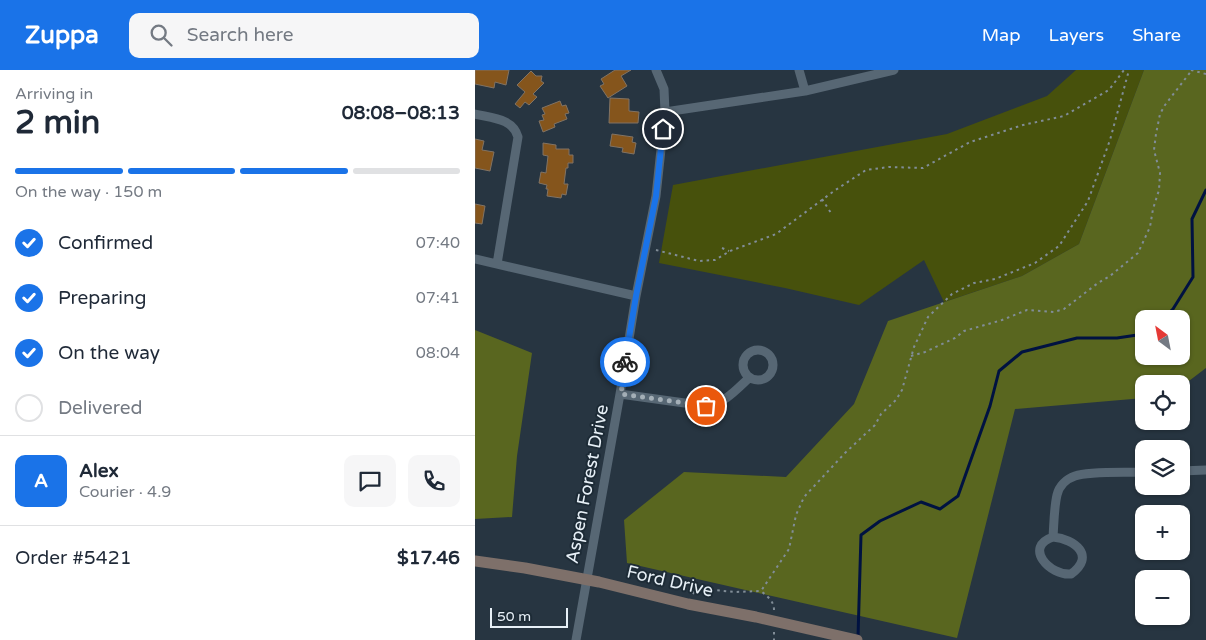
<!DOCTYPE html>
<meta charset="utf-8">
<style>
:root{--surface:#fff;--page:#f6f6f7;--text:#1f2937;--muted:#747a83;--line:#e0e1e3;--accent:#1a73e8}
body{margin:0;font-family:"Varela Round",sans-serif;background:var(--page);color:var(--text);height:100vh;display:flex;flex-direction:column;font-size:19px;white-space:nowrap}
*{box-sizing:border-box;margin:0}
p{font-size:16px;color:var(--muted)}
.icon{flex:none;width:28px;height:28px;fill:none;stroke:currentColor;stroke-width:2;stroke-linecap:round;stroke-linejoin:round}
.map{position:relative;flex:1;overflow:hidden}
.sheet{display:flex;flex-direction:column;background:var(--surface);width:475px}
.sheet>*{flex:none}
.needle{width:32px;rotate:328deg}
.tools{position:absolute;left:660px;top:240px;display:grid;gap:10px}
.tools a{display:grid;place-items:center;width:55px;height:55px;border-radius:10px;background:var(--surface);box-shadow:0 1px 4px #0004;font-size:25px}
.scale{position:absolute;left:15px;bottom:12px;width:78px;box-sizing:border-box;padding-left:5px;border:2px solid #e7f0f7;border-top:0;font-size:14px;line-height:18px;white-space:nowrap;color:#e7f0f7;-webkit-text-stroke:4px #1d2b36;paint-order:stroke}
.pin{position:absolute;display:grid;place-items:center;width:42px;height:42px;color:#fff;margin:-21px;border:2px solid #fff;border-radius:50%;box-shadow:0 1px 5px #0007}
.courier{position:absolute;display:grid;place-items:center;width:50px;height:50px;margin:-25px;border:4px solid #1a73e8;border-radius:50%;background:#fff;color:#222;box-shadow:0 1px 6px #0007}
.summary em{font-style:normal;font-weight:700}
.summary div{display:flex;flex-direction:column-reverse}
.summary{display:flex;align-items:center;justify-content:space-between;height:85px;padding:0 15px}
h1{font-size:32px;font-weight:700;line-height:38px}
.bar{display:grid;grid-template-columns:repeat(4,1fr);gap:8px 5px;align-content:center;height:60px;padding:0 15px}
.bar i{height:6px;border-radius:4px;background:var(--line)}
.bar .active{background:var(--accent)}
.bar p{grid-column:span 4}
.line{display:flex;align-items:center;gap:12px;padding:0 15px;border-top:1px solid var(--line)}
.line div{flex:1}
.round{display:grid;place-items:center;flex:none;width:52px;height:52px;border-radius:10px;background:var(--page)}
ol{padding:0 15px;list-style:none}
li{display:flex;align-items:center;gap:15px;height:55px}
li p{margin-inline-start:auto}
li .icon{padding:5px;border-radius:50%;background:var(--accent);color:#fff;stroke-width:4}
li:last-child{color:var(--muted)}
li i{width:28px;height:28px;border:2px solid var(--line);border-radius:50%}
header{display:flex;align-items:center;gap:30px;box-sizing:border-box;height:70px;padding:0 25px;background:var(--accent);color:#fff}
header strong{font-size:24px}
nav{display:flex;gap:28px;margin-inline-start:auto;font-size:18px}
.search{width:350px;height:45px;background:var(--page);display:flex;align-items:center;gap:12px;box-sizing:border-box;padding:0 18px;border-radius:10px;color:var(--muted);font-size:19px}
main{display:flex;flex:1;min-height:0}
.map>svg:first-child{display:block}
</style>
<header>
<strong>Zuppa</strong>
<div class="search"><svg class="icon" aria-label="search" viewBox="0 0 24 24"><circle cx="10" cy="10" r="6"/><path d="M15 15l6 6"/></svg>Search here</div>
<nav><a>Map</a><a>Layers</a><a>Share</a></nav>
</header>
<main>
<section class="sheet">
<div class="summary"><div><h1>2 min</h1><p>Arriving in</p></div><em>08:08–08:13</em></div>
<div class="bar"><i class="active"></i><i class="active"></i><i class="active"></i><i></i><p>On the way · 150 m</p></div>
<ol>
<li><svg class="icon" aria-label="check" viewBox="0 0 24 24"><path d="M5 12l5 5 9-10"/></svg>Confirmed<p>07:40</p></li>
<li><svg class="icon" aria-label="check" viewBox="0 0 24 24"><path d="M5 12l5 5 9-10"/></svg>Preparing<p>07:41</p></li>
<li><svg class="icon" aria-label="check" viewBox="0 0 24 24"><path d="M5 12l5 5 9-10"/></svg>On the way<p>08:04</p></li>
<li><i></i>Delivered</li>
</ol>
<div class="line" style="height:90px"><b class="round" style="background:var(--accent);color:#fff">A</b><div><b>Alex</b><p>Courier · 4.9</p></div><a class="round"><svg class="icon" aria-label="chat" viewBox="0 0 24 24"><path d="M4 5h16v11H9l-5 4z"/></svg></a><a class="round"><svg class="icon" aria-label="phone" viewBox="0 0 24 24"><path d="M5 4h4l2 5-3 2q2 4 5 5l2-3 5 2v4C11 20 4 13 5 4z"/></svg></a></div>
<div class="line" style="height:65px"><div>Order #5421</div><b>$17.46</b></div>
</section>
<div class="map">
<svg width="731" height="570" viewBox="0 0 731 570">
<rect width="100%" height="100%" fill="#273541"/>
<!-- green -->
<path fill="#47510c" d="M601,0h68l-65,174 -57,32 -78,26 -20,-42 -65,45 -74,-17 -126,-25 14,-78 274,-51 100,-38z"/>
<!-- forest -->
<path fill="#59661f" fill-rule="evenodd" d="M669,0h62v298l-25,19v-3h-37v14l-129,11 -58,229 -330,-75 -3,-43 60,-48 102,5 68,-73 34,-83 134,-45 57,-32zM669,249h37v37h-37z
M0,260l57,23 -15,103 -5,61 -37,2z"/>
<g fill="none" stroke-linecap="round" stroke-linejoin="round">
<!-- stream -->
<path stroke="#001241" stroke-width="3" d="M687,249l11,-10 20,-32 -1,-58 14,-29
M383,567l3,-102 19,-14 41,-19 19,7 18,-13 32,-90 9,-35 23,-19 55,-14h40l27,-4"/>
</g>
<!-- building -->
<path fill="#85551c" stroke="#817364" d="M0,0h34l-3,15 -11,-3 -1,6 -19,-4z
M140,0h16l-10,6 6,10 -19,12 -8,-12 4,-2 -3,-5z
M56,1l5,5h6l-1,5 3,2 -11,11 4,3 -8,8 -4,-3 -5,6 -5,-4 10,-12 -8,-7z
M135,28l19,1v12l10,1 -1,11h-29z
M85,31l2,5 4,-1 3,8 -4,1 2,5 -13,5 1,3 -12,5 -4,-11 5,-1 -2,-5 3,-1 -3,-6z
M137,64l21,3 -1,5 4,1 -2,11 -12,-2 1,-4 -13,-2z
M0,69l9,2 -2,9 12,2 -4,19 -15,-3z
M68,73l13,2v4h13v6h4v8h-5v5h-2l-2,16h4l-2,11 -4,-1 -1,4 -14,-2 1,-7h-2l1,-4 -8,-2 2,-11 5,1 2,-17 -5,-1z
M0,134l10,2 -3,18 -7,-1z"/>
<g fill="none" stroke-linecap="round" stroke-linejoin="round">
<!-- path -->
<path stroke="#818d97" stroke-width="2" stroke-dasharray="2.5 4" stroke-linecap="butt" d="M716,0l15,4
M347,129l9,14
M247,178l7,3
M181,180l43,11 16,-1 15,-9 46,-17 58,-43 32,-21 23,-3 34,1 47,-26 53,-17 41,-9 45,-26 15,-20
M436,286l14,-4 30,-14 9,-7 38,-11 25,-10 27,2 10,-3 34,-26 12,-7 28,-23 12,-26 3,-18 6,-19 1,-17 -6,-23 2,-16 4,-20 5,-9 27,-35
M218,524l1,-2 10,-3 31,3 26,-1
M299,540c0,-9 -6,-13 -13,-19l28,-42 7,-34 8,-18 41,-44 30,-28 6,-11 15,-14 6,-10 12,-43 14,-30 24,-23 22,-11 21,-4 40,-16 24,-17 29,-45 22,-61 19,-70
M299,562v8"/>
<!-- street -->
<path stroke="#576774" stroke-width="9" d="M324,0l6,21
M190,42l140,-21 89,-21
M0,44c16,4 38,4 43,23l-21,127
M0,189l161,37
M268 295a15 15 0 1 1 30 0a15 15 0 1 1-30 0Z
M145,324l86,12c19,-3 29,-15 43,-28
M706,401l25,-1
M578,467c1,-14 1,-29 4,-42 2,-9 9,-16 18,-19 15,-5 51,-3 69,-4
M578,467c22,2 43,19 18,37 -21,2 -48,-27 -18,-37z
M101,570l44,-246 16,-98 20,-100 9,-84 -1,-23 -8,-19"/>
<!-- secondary -->
<path stroke="#7e706a" stroke-width="11" d="M0,491l50,7 74,14 89,22 68,13 101,23"/>
</g>
<g fill="none" stroke-linecap="round" stroke-linejoin="round">
<!-- done -->
<path stroke="#a4afb7" stroke-width="5" stroke-dasharray="0 9" d="M150,292l-4,32 85,12"/>
<!-- route -->
<path stroke="#1a73e8" stroke-width="6" d="M150,292l11,-66 20,-100 7,-67"/>
</g>
<g text-anchor="middle" dominant-baseline="central" stroke-width="4" stroke-linejoin="round" paint-order="stroke">
<!-- street labels -->
<g font-size="18" fill="#e7f0f7" stroke="#1d2b36">
<text transform="translate(112 414) rotate(-79)">Aspen Forest Drive</text>
<text transform="translate(195 511) rotate(13)">Ford Drive</text>
</g>
</g>
</svg>
<div class="tools">
<a><svg class="needle" viewBox="-14 -14 28 28"><path d="M0-13l5 13h-10z" fill="#e53935"/><path d="M0 13l5-13h-10z" fill="#747a83"/></svg></a>
<a><svg class="icon" aria-label="locate" viewBox="0 0 24 24"><circle cx="12" cy="12" r="6"/><path d="M12 2v4M12 18v4M2 12h4M18 12h4"/></svg></a>
<a><svg class="icon" aria-label="layers" viewBox="0 0 24 24"><path d="M12 4l9 5-9 5-9-5zM3 14l9 5 9-5"/></svg></a>
<a>+</a>
<a>−</a>
</div>
<div class="scale">50 m</div>
<div class="pin" style="left:231px;top:336px;background:#ea580c"><svg class="icon" aria-label="bag" viewBox="0 0 24 24"><path d="M5 8h14l-1 12H6zM9 8a3 3 0 0 1 6 0"/></svg></div>
<div class="pin" style="left:188px;top:59px;background:#1f2937"><svg class="icon" aria-label="home" viewBox="0 0 24 24"><path d="M3 11l9-7 9 7M6 9v11h12V9"/></svg></div>
<div class="courier" style="left:150px;top:292px"><svg class="icon" aria-label="bike" viewBox="0 0 24 24"><circle cx="6" cy="16" r="4"/><circle cx="18" cy="16" r="4"/><path d="M6 16l4-8h5l3 8M10 8l3 8H6M13 5h3"/></svg></div>
</div>
</main>
